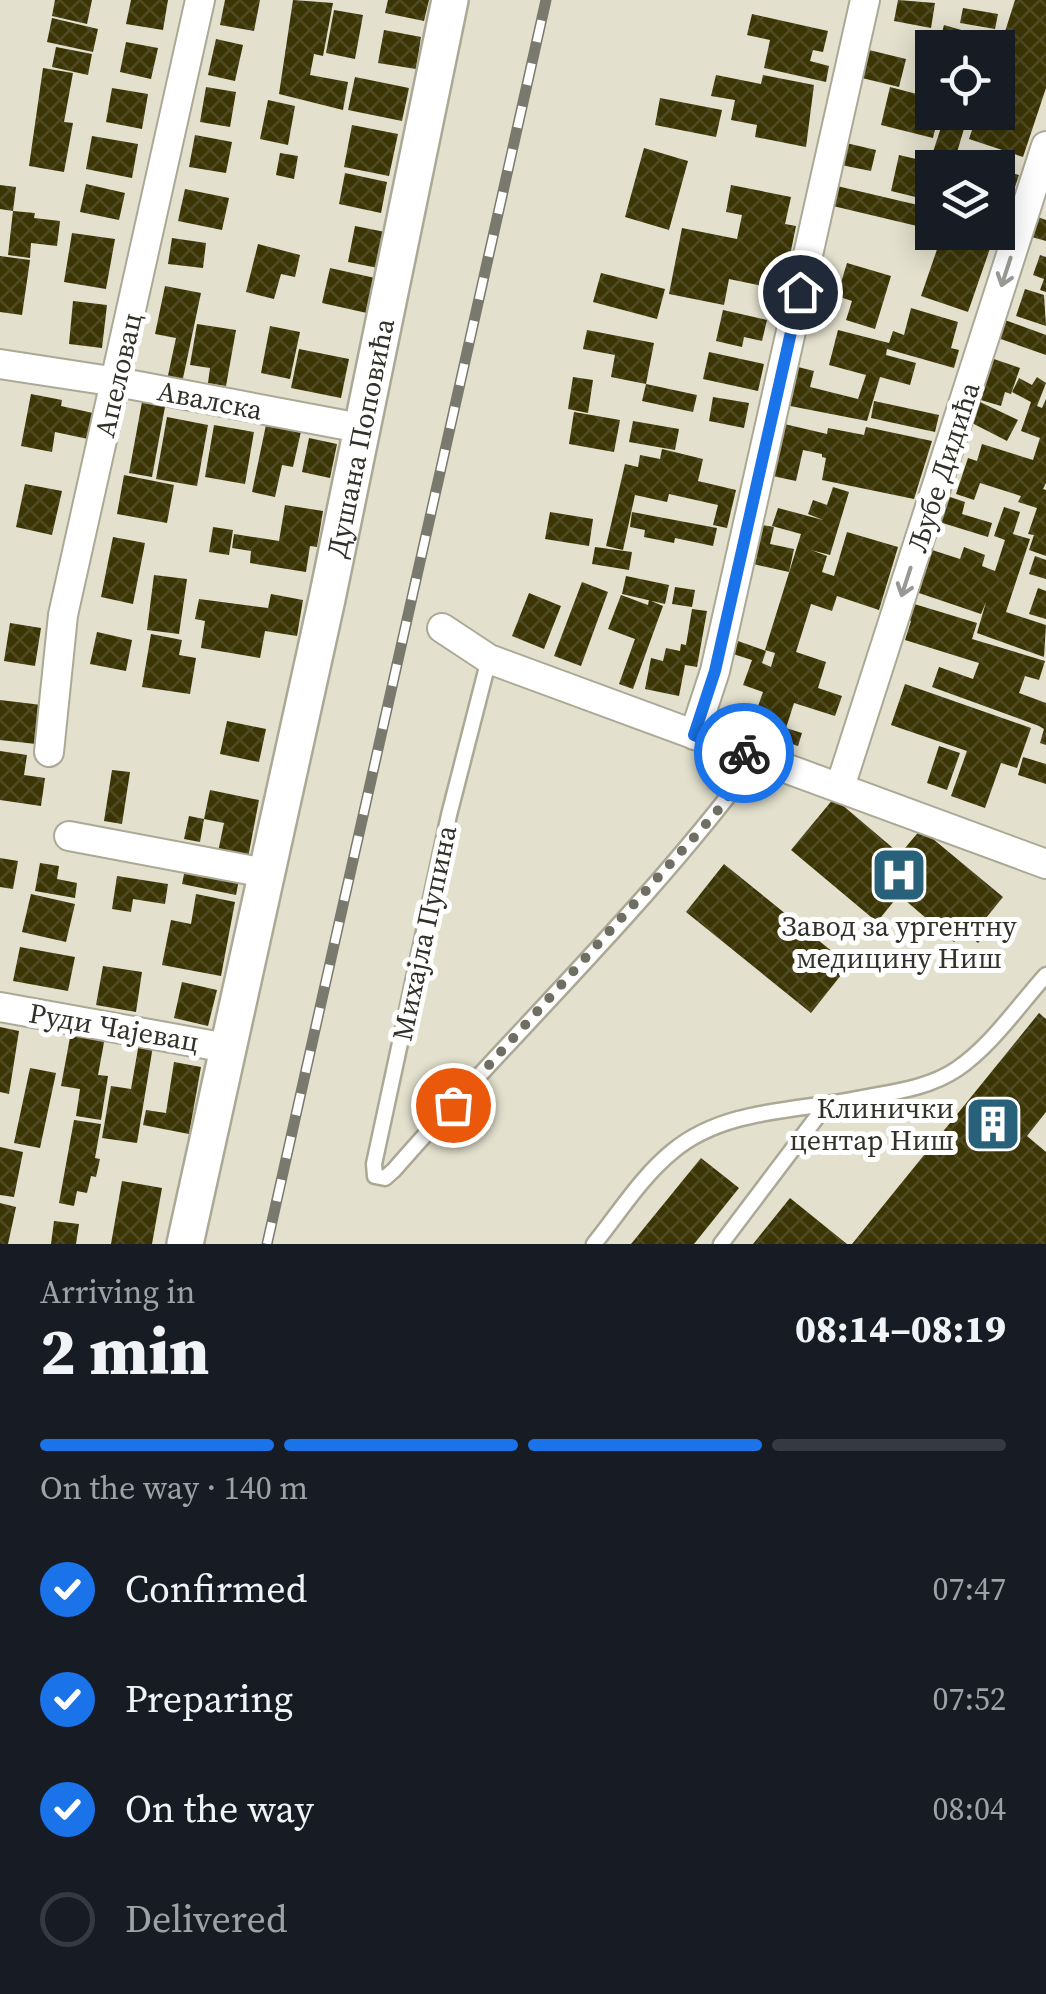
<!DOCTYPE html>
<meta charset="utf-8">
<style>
:root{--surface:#171b24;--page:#242831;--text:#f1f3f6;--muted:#9ea1a6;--line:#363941;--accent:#1a73e8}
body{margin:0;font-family:"Source Serif 4",serif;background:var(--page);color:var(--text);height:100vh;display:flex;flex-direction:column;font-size:38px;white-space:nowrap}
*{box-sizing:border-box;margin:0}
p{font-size:32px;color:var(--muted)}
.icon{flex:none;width:55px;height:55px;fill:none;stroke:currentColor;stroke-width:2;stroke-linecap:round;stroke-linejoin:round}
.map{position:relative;height:1244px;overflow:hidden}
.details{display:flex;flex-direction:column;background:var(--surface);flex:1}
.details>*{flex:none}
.controls{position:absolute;left:915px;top:30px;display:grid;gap:20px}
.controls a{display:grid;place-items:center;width:100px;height:100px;border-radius:0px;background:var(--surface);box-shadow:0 5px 25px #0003;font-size:50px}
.pin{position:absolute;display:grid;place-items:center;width:85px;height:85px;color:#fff;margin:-42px;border:5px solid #fff;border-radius:50%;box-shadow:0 2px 10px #0007}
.courier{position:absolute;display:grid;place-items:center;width:100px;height:100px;margin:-50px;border:8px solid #1a73e8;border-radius:50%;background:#fff;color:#222;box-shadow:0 2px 12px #0007}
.summary em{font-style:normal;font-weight:800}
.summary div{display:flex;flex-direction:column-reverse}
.summary{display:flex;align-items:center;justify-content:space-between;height:170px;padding:0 40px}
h1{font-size:65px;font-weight:800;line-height:75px}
.bar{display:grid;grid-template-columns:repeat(4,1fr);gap:15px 10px;align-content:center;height:120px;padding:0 40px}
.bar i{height:12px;border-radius:8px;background:var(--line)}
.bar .current{background:var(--accent)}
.bar p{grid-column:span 4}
ol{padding:0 40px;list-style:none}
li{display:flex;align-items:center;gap:30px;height:110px}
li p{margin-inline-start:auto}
li .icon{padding:10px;border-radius:50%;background:var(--accent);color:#fff;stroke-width:4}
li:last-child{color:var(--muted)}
li i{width:55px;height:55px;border:5px solid var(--line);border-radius:50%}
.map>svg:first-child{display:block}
</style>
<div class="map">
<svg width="1046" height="1244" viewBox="0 0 1046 1244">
<defs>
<pattern id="building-cross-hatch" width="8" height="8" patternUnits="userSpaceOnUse" patternTransform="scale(2.5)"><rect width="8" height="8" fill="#3b3506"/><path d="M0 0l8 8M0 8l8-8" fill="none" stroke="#4f4a22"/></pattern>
</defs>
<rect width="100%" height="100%" fill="#e3e0cd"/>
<!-- building -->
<path fill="url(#building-cross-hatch)" d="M55,0h37l-5,24 -35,-8z
M131,0h37l-5,30 -37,-6z
M225,0h35l-6,31 -34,-6z
M293,0l40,3 -10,53 -9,-2 -4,21 38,7 -5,28 -64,-16z
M388,0h41l-5,21 -39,-8z
M898,0l37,3 -4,25 -37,-7z
M1015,0h31v88l-23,69 -54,-18 9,-27h20v-58z
M963,8l35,6 -3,15 -35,-6z
M334,10l29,5 -8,44 -29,-6z
M752,14l76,17 -5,21 -10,-2 -3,11 19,5 -3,16 -62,-14 6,-28 -23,-5z
M52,18l46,11 -5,23 -46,-10z
M944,25l45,13 -2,10h-49z
M384,30l37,7 -5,32 -38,-6z
M216,39l27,6 -8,36 -27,-6z
M126,42l32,6 -7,31 -31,-7z
M56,47l36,7 -4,21 -36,-8z
M869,50l37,9 -7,28 -37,-9z
M43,68l30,5 -9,49 9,1 -9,49 -35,-6z
M716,75l45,9 2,-9 51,10 -8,62 -51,-10 2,-12 -26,-5 4,-20 -24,-4z
M355,77l54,11 -7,33 -54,-11z
M206,87l30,5 -6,35 -30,-5z
M890,87l42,11v14h7l-6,26 -52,-13z
M112,88l36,6 -6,35 -36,-7z
M660,98l62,12 -6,27 -61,-12z
M268,100l27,6 -7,39 -28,-6z
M946,112h23l-14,47 -22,-7z
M352,125l46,9 -9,42 -45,-9z
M195,135l37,7 -6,31 -37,-6z
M92,136l46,8 -6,34 -46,-9z
M846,143l30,7 -5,21 -30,-6z
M644,148l44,13 -19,69 -44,-13z
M280,153l18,3 -4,23 -18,-4z
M899,155l47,11 -14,2 -4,32 -37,-9z
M998,169l21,6 -6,18 -15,-4z
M345,173l42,9 -6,31 -42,-9z
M86,184l39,9 -6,27 -39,-8z
M0,185l16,2 -3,24 -13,-2z
M731,185l60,12 -6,27 11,2 -13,64 -54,-11 -5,26 -55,-11 13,-66 55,11 5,-24 -16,-3z
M837,186l85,20 -5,20 -84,-20z
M185,189l44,9 -7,32 -44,-9z
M998,193l14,4 -8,26 -6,-2z
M13,211l22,2 -1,5 26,3 -3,25 -26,-3 -1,15 -22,-3z
M1035,216l11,4v21l-18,-5z
M355,226l30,6 -7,36 -30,-6z
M943,232l52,2 -27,78 -47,-16z
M72,233l43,6 -9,50 -42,-7z
M172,238l34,5 -3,25 -35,-4z
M258,244l42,11 -5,22 -14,-3 -7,25 -28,-7z
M1040,255l6,2v35l-6,-2 4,-11 -11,-4z
M0,256l30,4 -8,55 -22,-3z
M847,263l44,13 -16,53 -29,-9 6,-19 -15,-5z
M330,268l45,10 -8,35 -45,-10z
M601,273l64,16 -8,30 -64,-17z
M165,286l36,7 -19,90 -15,-3 9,-42 -21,-4z
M1025,289l19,6 2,31 -30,-10z
M73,301l34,4 -5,43 -33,-4z
M911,308l47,14 -7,26 8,2 -5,18 -67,-19 -1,6 30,8 -6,22 -30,-8 -13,44 -82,-16 9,-39 20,5 -4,16 48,12 8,-24 -37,-10 9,-35 51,13 4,-12 11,4z
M723,310l44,10 -5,21 -18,-4 -2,10 -26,-6z
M1002,319l44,16v20l-51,-18z
M197,324l39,6 -10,56 -18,-3 2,-15 -20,-3z
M270,326l30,6 -10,47 -29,-6z
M587,330l67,13 -8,41 51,11 -4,17 -51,-11 4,-17 -35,-7 4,-22 -32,-6z
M299,349l50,10 -8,39 -50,-10z
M709,352l55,12 -6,27 -55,-12z
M991,358l29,10 -9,26 -6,-2 -4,14 -27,-8z
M573,377l20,3 -5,33 -20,-4z
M1037,377l9,6 -9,23 5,2 4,-9v84l-3,6 3,1v66l-17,-6 5,-15 -6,-1 9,-26 -19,-6 3,-6 -41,-13 -6,17 -18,-6 12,-36 9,3 5,-17 51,16 7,-22 -19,-7 10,-29 -19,-10 7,-14 13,7z
M31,394l31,6 -1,6 32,7 -5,26 -33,-7 -3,20 -31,-6z
M713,397l36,6 -5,25 -35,-7z
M874,401l65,14 -4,17 -64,-14z
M142,402l23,5 -13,70 -23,-4z
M980,402l38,18 -11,21 -37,-19z
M574,412l46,8 -6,32 -45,-8z
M167,417l41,8 -11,61 -41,-7z
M267,420l35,7 -9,40 -11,-2 -7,32 -23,-5z
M633,421l46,8 -4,21 -46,-8z
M780,423l47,11 1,-6 36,7 2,-8 66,14 -18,58 -92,-19 4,-22 -4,-1v-3l-19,-4 -7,31 -28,-6z
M214,425l40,7 -9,52 -40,-7z
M309,438l28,6 -7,34 -28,-6z
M662,449l41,10 -5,22 38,9 -9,38 -14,-3 5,-20 -49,-11 -2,8 -32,-7 -12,55 -17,-4 19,-82 13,3 2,-12 20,4z
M124,475l50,10 -7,38 -50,-9z
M25,484l37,7 -10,44 -36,-8z
M833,487l16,5 -19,63 -19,-5 16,6 -5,16 12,4 13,-44 51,15 -19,63 -42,-14 -5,15 -21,-7 -15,48 30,10 -8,26 24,8 -7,20 -41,-13 -8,25 16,5 -4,13 -62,-20 6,-18 14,4 7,-20 -20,-7 9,-25 -19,-6 5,-13 28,10 -4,12 9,4 4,-14 -10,-3 36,-116 -29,-8 6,-18 45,12 -15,-6 5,-14 14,5z
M944,495l21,7 -3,12 30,9 -4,14 -52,-16z
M285,505l38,6 -6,36 -7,-1 -4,26 -56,-9 1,-12 -19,-3 2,-14 45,7z
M1004,507l16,5 -7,22 17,5 -24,73 40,13 -2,32 -67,-24 9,-31 -5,12 -65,-22 13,-43 31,10 4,-12 21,8 -3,11 13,5 10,-31 -11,-4z
M550,512l43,7 -4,27 -44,-7z
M632,512l85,16 -4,18 -38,-8 -1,5 -30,-6 1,-7 -15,-3z
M757,524l17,3 -4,17 24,5 -5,23 -40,-9z
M213,527l20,3 -4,25 -20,-3z
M113,537l32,6 -12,61 -32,-7z
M595,547l37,5 -3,18 -37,-6z
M1035,556l11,4v19l-17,-5z
M154,575l33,4 -8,55 -32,-4z
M626,576l43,9 -4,19 -43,-10z
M582,582l26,10 -27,74 -27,-10z
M675,587l20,3 -3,17 -20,-3z
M1038,588l8,3v28l-17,-5z
M529,593l32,13 -17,43 -32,-13z
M271,594l32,6 -6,36 -32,-5 -5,27 -59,-10 4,-27 -10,-2 4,-20 69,9z
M621,595l27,10 1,-5 14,6 -30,83 -14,-5 16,-45 -27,-10z
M911,603l66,20 -5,16 73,22 -6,19 -14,-4 -6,17 27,10v42l-6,-2 4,-14 -5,-3 -107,-39 7,-20 34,12 6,-16 -74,-23 6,-19 -5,-2z
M692,609l15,2 -10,56 -12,-2 -6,31 -34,-7 6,-31 12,3 3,-13 14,3 1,-7 5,1z
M10,623l31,5 -6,38 -31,-5z
M97,632l35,8 -6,31 -36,-7z
M151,634l31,6 -3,15 17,3 -6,36 -48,-7z
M905,684l126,44 -14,40 -16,-5 -16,45 -34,-12 16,-45 -76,-26z
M0,700l50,6 -5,39 -45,-5z
M227,721l39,8 -7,33 -39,-8z
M939,746l21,7 -13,37 -20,-7z
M0,751l27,4 -3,20 21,3 -4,28 -41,-6z
M1023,757l23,7v20l-28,-9z
M112,770l18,2 -8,52 -18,-3z
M210,790l49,10 -11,58 -30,-6 6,-29 -20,-4z
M834,798l66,56 21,-25 82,68 -17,21 8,7 -16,18 -14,-12 -10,11 -55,-47 -22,27 -86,-72z
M189,816l15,3 -4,23 -16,-3z
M0,858l18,3 -5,28 -13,-2z
M40,863l19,3 -2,13 20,4 -2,15 -40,-7z
M186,864l54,10 -4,21 -54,-11z
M724,864l125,101 -38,48 -125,-101z
M117,876l51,8 -3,20 -32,-5 -2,13 -19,-3z
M31,894l44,10 -9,38 -44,-10z
M196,894l39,8 -14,74 -59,-11 9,-45 20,4z
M20,947l55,10 -7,34 -55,-10z
M103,966l39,6 -6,40 -40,-7z
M182,982l35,8 -9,36 -34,-8z
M1039,1013l7,6v93l-19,24 19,16v92h-194z
M0,1027l19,4 -10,63 -9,-2z
M71,1032l34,5 -7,38 10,1 -7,44 -25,-4 4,-27 -19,-3z
M139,1043l14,3 -16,97 -35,-5 9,-52 20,3z
M174,1062l27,5 -12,67 -46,-9 3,-15 20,3z
M30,1068l26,5 -16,75 -26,-5z
M74,1120l27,4 -6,34 5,1 -4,18 -5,-1 -4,17 -10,-2 -3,15 -15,-3z
M0,1147l23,5 -9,45 -14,-2z
M701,1158l38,30 -45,56h-63z
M122,1181l40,7 -10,56h-41z
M790,1198l57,46h-94z
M0,1203l16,4 -8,37h-8z
M54,1221l25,3 -3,20h-25z"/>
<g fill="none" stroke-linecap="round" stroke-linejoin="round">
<!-- service casing -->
<g stroke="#aba996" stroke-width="19">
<path id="service" d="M489,659l-40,156 -75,349 1,12 10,2 9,-8c120,-138 255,-265 364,-413
M594,1244c25,-31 48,-68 79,-93 52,-43 126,-40 189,-53 32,-6 67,-10 95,-29 34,-23 62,-64 89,-94
M721,1244l105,-139"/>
</g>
<!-- minor casing -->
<g stroke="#aba996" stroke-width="32">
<path id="minor" d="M0,364l117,18 243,46
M442,628l47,31 557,205
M694,735l21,-64 150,-671
M49,752l14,-137 137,-615
M840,787l206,-641
M69,836l196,37
M0,1007l227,41"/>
</g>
<!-- tertiary casing -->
<g stroke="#aba996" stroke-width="40">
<g id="tertiary">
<path id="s1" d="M185,1244l142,-645 123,-599"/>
</g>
</g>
<!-- service -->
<use href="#service" stroke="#fff" stroke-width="14"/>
<!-- minor -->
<use href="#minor" stroke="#fff" stroke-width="28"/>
<!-- tertiary -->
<use href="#tertiary" stroke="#fff" stroke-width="35"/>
<!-- rail casing -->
<g stroke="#7a796d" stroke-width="11">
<path id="rail" d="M267,1244l279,-1244"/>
</g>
<!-- rail -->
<use href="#rail" stroke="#fff" stroke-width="8" stroke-dasharray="22" stroke-linecap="butt"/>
</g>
<!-- one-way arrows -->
<defs><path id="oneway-shaft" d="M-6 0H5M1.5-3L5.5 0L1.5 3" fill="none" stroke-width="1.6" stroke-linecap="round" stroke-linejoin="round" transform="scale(2.5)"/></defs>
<g stroke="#989894">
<use href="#oneway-shaft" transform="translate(1006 272) rotate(108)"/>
<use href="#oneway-shaft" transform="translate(906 582) rotate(108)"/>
</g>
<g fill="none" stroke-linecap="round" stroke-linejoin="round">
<!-- done -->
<path stroke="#6f6e62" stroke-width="10" stroke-dasharray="0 18" d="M453,1105l262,-291 43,-56 -14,-5"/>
<!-- route -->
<path stroke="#1a73e8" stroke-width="12" d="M744,753l-50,-18 21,-64 85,-379"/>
</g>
<!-- icons -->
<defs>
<g id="hospital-square" transform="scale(2.875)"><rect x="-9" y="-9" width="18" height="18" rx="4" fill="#28617a" stroke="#fff"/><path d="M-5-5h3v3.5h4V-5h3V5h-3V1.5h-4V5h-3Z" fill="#fff"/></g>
<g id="building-square" transform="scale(2.875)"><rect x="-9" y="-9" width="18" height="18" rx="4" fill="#28617a" stroke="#fff"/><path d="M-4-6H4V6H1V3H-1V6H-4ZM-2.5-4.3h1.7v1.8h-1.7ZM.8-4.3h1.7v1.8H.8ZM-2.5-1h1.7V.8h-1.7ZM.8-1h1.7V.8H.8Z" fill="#fff"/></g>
</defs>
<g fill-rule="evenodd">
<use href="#hospital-square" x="899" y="875"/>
<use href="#building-square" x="993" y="1124"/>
</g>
<g text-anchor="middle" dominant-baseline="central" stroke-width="10" stroke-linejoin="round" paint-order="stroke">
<!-- street labels -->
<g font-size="28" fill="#313029" stroke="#fff">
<text transform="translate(118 375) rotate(-77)">Апеловац</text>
<text transform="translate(210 400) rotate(11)">Авалска</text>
<text stroke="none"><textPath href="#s1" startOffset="825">Душана Поповића</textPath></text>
<text transform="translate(943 467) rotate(-72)">Љубе Дидића</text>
<text transform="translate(424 933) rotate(-78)">Михајла Пупина</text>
<text transform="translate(114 1027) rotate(10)">Руди Чајевац</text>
</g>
<!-- poi labels -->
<g font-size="28" fill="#313029" stroke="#fff">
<text x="899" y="926">Завод за ургентну<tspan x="899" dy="32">медицину Ниш</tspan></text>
<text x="954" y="1108" text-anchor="end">Клинички<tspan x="954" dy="32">центар Ниш</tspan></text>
</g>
</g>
</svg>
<div class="controls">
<a><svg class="icon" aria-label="locate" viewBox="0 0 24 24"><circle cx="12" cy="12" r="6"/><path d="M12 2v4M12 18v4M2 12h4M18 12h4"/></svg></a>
<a><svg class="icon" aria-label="layers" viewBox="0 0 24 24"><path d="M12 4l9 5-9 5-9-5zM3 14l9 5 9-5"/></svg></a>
</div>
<div class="pin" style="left:453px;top:1105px;background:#ea580c"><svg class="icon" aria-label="bag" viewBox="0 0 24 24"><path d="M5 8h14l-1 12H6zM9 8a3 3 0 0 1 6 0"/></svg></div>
<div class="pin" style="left:800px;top:292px;background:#1f2937"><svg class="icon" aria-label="home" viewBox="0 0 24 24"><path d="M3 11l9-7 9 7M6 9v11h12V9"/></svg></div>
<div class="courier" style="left:744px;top:753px"><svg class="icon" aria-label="bike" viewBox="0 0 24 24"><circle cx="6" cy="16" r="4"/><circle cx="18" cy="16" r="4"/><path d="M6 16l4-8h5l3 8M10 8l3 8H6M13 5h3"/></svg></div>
</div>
<section class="details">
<div class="summary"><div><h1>2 min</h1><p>Arriving in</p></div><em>08:14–08:19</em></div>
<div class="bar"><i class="current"></i><i class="current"></i><i class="current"></i><i></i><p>On the way · 140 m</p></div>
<ol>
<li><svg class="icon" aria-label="check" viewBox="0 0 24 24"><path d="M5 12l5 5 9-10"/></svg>Confirmed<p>07:47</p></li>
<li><svg class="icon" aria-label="check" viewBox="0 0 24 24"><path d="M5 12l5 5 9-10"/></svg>Preparing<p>07:52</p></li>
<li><svg class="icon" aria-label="check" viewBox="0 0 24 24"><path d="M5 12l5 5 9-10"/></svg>On the way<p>08:04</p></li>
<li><i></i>Delivered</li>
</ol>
</section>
